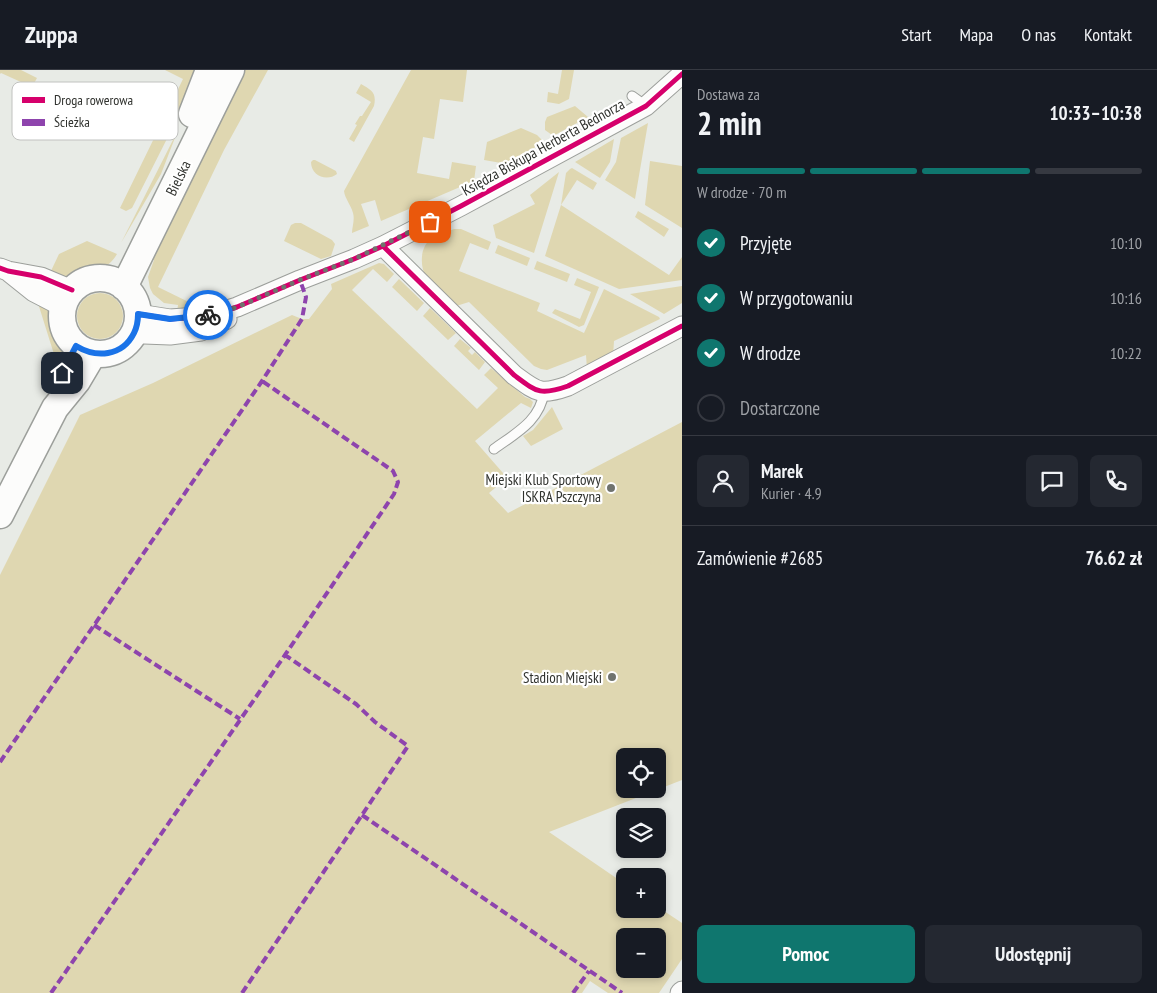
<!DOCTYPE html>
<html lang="pl">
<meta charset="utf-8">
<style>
:root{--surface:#171b24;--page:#242831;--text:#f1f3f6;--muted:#9ea1a6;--line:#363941;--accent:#0f766e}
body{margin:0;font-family:"PT Sans Narrow",sans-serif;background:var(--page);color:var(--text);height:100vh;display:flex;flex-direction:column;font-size:19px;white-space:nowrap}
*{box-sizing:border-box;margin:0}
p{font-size:16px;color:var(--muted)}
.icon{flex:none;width:28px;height:28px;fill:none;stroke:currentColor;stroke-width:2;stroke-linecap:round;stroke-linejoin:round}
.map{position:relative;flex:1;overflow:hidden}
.details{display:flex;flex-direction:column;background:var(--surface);width:475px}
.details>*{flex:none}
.controls{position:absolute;left:616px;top:678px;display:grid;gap:10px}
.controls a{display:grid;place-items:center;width:50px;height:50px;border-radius:8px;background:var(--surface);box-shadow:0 2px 8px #0003;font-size:25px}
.pin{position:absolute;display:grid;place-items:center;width:42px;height:42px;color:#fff;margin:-21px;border-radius:10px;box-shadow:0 2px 8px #0006}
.courier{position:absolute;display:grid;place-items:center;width:50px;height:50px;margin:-25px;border:4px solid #1a73e8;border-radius:50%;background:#fff;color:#222;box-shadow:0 1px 6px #0007}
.headline em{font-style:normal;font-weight:700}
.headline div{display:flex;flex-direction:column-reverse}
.headline{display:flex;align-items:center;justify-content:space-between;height:85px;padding:0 15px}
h1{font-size:32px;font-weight:700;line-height:38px}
.bar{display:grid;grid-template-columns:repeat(4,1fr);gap:8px 5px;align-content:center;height:60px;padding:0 15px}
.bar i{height:6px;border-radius:4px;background:var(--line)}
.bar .selected{background:var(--accent)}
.bar p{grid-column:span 4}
.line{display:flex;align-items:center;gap:12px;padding:0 15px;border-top:1px solid var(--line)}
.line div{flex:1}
.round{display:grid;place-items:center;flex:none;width:52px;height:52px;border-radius:8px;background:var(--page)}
ol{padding:0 15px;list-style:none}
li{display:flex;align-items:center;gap:15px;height:55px}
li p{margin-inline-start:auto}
li .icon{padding:5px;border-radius:50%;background:var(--accent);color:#fff;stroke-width:4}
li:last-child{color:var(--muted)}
li i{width:28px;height:28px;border:2px solid var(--line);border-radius:50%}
.primary-button{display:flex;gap:10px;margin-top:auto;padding:10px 15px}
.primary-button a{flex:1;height:58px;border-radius:8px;background:var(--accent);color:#fff;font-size:20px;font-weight:700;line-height:58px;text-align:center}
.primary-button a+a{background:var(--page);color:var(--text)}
header{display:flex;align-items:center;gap:30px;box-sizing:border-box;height:70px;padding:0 25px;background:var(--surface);border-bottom:1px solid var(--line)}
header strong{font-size:24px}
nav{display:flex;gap:28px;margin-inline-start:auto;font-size:18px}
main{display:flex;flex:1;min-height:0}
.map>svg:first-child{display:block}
</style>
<header>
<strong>Zuppa</strong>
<nav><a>Start</a><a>Mapa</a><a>O nas</a><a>Kontakt</a></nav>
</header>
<main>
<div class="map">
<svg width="682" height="923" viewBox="0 0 682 923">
<rect width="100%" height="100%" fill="#e8ebe6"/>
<!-- green -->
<path fill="#dfd7b1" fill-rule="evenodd" d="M0,0h21l16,8 -5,9 -31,-14 -1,1z
M165,0h31l-18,47 -46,91 -6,3 -6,-3 63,-129z
M237,0h31l-44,80 -66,137 47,23 -28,3 1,-8 -14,-2 -11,-9 -3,-6 -2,-11 6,-17 -8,-3z
M411,0h56l-4,32 -23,-3 -6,40 -11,-2 -6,36 32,6 3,-17 24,4 -2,15 -93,40 -6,-21 -14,4 8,22 -17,7c0,-6 3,-13 1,-20 -2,-8 -8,-14 -9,-22z
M562,0h12l-5,29 -10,5 -12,-2 1,-10 10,2z
M361,14c10,6 16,8 13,22l-20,36 -5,-3 8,-14 -2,-1 5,-8h2l9,-14 -15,-9z
M575,36l13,11 -33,18h-3l-7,-5v-8l2,-5z
M648,53l-13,76 -30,-19 11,-18 5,-24z
M521,58l16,7 7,7 -37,22 -23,-4 3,-18z
M178,60l-17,44 -40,69z
M614,69l-4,23 -10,16 -25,-16z
M313,90h2l21,11 1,3c-10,8 -26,2 -26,-12z
M650,91l32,5v62l-37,-23z
M572,98l25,15 -4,7 -16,-10 -16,25 108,70 13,-18v23l-63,9 -74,-33 16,-51 5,-32 4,-4z
M559,102l-25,81 -38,-15 -3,-13 5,-2 37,-19 -5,-9z
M638,141l31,18 -5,8 -29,-20z
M295,153h6l31,17 3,4 -4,12 -10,3 -37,-18 7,-16z
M454,159h7l30,13 -3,8 -18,-7 -11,28 81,32 -3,8 47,22 20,-44 55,28 1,2 -46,22 -1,15 -26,13 -1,-14 -39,15 -6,-1 -7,-3 -65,-64 -16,5c-9,-10 -20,-19 -27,-30 -6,-10 -6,-29 3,-36 7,-6 17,-9 25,-12z
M87,171l30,13c-9,15 -18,15 -33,20 -4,1 -10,4 -15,4 -6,-1 -13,-3 -19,-5l9,-19z
M498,175l32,13 -3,8 -32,-13z
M537,191l33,13 -3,8 -33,-13z
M379,193l5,1 10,10 -7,8 -14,-13 -21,21 125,119 21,-21 -14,-13 7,-7 34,29 5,2 3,3 -2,6 -10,-5 -46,38 28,32 3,6 -17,14 19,20 174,-91v358l-133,52 76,52v25h33v-2l24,16v36l-23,34h-51l-18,-12 -8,12h-582v-418l80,-160 73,-32 139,-68 10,4h7l23,-30 -1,-5zM658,686v33h-33v-33zM625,866h33v33h-33z
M577,208l22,9 -15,38 -5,2 -27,-14 3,-4 25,10 11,-27 -17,-7z
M399,209l25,24 -7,8 -25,-24z
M682,216v17l-18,11 -34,-20z
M77 246a23 23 0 1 1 46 0a23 23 0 1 1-46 0Z
M37,230l12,8 5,8 8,26 1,10 -5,15z
M430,238l26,25 -8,7 -25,-24z
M460,269l11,9 -3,3 4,4 3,-3 10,10 -6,8 -25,-24z
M552,337l11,22 -32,17 -8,-10 10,-6z"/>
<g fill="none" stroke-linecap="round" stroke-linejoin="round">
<!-- lane casing -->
<g stroke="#9c9f9b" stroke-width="11">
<path id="lane" d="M632,26l14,10
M494,379c22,-16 46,-28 50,-57"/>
</g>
<!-- street casing -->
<g stroke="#9c9f9b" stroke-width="21">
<path id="street" d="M383,176l131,129c23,17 26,21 54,11l114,-60
M0,198l8,3 33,6 31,13
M9,202l25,20 29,15
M138,244l32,5 29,-2 22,-5 16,-5 63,-27 54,-21 29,-13 78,-40 185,-100 36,-32
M144,264l26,1 31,-4 26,-12
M680,923l2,-2"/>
</g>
<!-- secondary casing -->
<g stroke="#9c9f9b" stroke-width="29">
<path id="secondary" d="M192,44l17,-44
M62 246a38 38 0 1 1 76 0a38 38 0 1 1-76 0Z
M124,217l107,-217
M0,445l55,-107 22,-27 16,-27"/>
</g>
<!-- lane -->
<use href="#lane" stroke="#fcfcfb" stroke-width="9"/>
<!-- street -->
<use href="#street" stroke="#fcfcfb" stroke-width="19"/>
<!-- secondary -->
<use href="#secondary" stroke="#fcfcfb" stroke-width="26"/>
<!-- quiet -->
<path stroke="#8e44ad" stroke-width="4" stroke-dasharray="8 4" stroke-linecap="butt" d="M94,555l146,94
M0,692l262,-381 40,-62 4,-22 -6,-17
M362,745l260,178
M51,923l234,-338 109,-161 4,-12 -5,-11 -131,-90
M242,923l120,-178 46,-69 -33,-24 -19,-18 -71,-49
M573,923l16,-22"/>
<!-- cycleway casing -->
<g stroke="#fff" stroke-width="8">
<path id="cycleway" d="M383,176l131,129c23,17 26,21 54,11l114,-60
M0,198l8,3 33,6 31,13
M138,244l32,5 29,-2 22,-5 16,-5 63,-27 54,-21 29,-13 78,-40 185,-100 36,-32"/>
</g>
<!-- cycleway -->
<use href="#cycleway" stroke="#d6006c" stroke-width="5"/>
</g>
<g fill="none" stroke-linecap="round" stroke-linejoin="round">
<!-- done -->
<path stroke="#70736e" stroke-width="5" stroke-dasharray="0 9" d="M208,245l13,-3 16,-5 63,-27 54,-21 76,-37"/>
<!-- route -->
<path stroke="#1a73e8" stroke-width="6" d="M62,303l14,-27c20,12 46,11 58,-13 3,-6 4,-13 4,-19l32,5 38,-4"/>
</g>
<!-- markers -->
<g fill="#70736e" stroke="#fff" stroke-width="2">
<circle cx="611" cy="418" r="5"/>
<circle cx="612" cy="607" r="5"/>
</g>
<g text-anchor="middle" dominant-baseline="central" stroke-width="4.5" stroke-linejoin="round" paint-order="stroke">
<!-- street labels -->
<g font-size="15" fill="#30322e" stroke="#fff">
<text transform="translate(543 77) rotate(-29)">Księdza Biskupa Herberta Bednorza</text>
<text transform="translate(178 108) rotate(-64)">Bielska</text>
</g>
<!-- poi labels -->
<g font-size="15" fill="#30322e" stroke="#fff" text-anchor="end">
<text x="601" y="409">Miejski Klub Sportowy<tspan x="601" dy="17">ISKRA Pszczyna</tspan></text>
<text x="602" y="607">Stadion Miejski</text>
</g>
</g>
<!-- legend -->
<rect x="12" y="12" width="166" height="58" rx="8" fill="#fff" stroke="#c1c2c0" stroke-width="1"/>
<rect x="22" y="27" width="23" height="6" fill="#d6006c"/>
<rect x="22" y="49" width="23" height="7" fill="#8e44ad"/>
<g font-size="14" fill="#30322e">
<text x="54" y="35">Droga rowerowa</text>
<text x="54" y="57">Ścieżka</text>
</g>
</svg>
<div class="controls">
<a><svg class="icon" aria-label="locate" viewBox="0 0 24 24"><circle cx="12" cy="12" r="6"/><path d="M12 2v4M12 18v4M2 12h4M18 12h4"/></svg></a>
<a><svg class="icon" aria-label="layers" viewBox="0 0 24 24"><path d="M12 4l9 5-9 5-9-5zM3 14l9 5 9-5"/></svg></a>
<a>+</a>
<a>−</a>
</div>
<div class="pin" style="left:430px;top:152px;background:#ea580c"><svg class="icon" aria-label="bag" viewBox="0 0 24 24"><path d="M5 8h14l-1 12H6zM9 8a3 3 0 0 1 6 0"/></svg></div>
<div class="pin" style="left:62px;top:303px;background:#1f2937"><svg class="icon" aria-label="home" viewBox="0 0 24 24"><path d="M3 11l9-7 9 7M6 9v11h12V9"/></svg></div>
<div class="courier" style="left:208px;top:245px"><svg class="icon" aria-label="bike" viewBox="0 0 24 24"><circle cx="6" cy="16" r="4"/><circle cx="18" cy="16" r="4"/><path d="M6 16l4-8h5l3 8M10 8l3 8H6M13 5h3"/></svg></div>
</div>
<section class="details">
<div class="headline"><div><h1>2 min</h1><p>Dostawa za</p></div><em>10:33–10:38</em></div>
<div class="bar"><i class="selected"></i><i class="selected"></i><i class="selected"></i><i></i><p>W drodze · 70 m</p></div>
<ol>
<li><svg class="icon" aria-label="check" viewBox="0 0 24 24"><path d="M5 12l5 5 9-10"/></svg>Przyjęte<p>10:10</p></li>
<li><svg class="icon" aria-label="check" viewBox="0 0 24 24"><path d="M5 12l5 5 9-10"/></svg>W przygotowaniu<p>10:16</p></li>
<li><svg class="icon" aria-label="check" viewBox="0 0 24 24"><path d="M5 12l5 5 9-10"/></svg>W drodze<p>10:22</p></li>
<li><i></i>Dostarczone</li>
</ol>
<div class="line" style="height:90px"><a class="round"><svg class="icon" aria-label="person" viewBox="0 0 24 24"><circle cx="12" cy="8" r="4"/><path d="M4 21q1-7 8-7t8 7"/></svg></a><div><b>Marek</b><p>Kurier · 4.9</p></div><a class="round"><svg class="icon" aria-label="chat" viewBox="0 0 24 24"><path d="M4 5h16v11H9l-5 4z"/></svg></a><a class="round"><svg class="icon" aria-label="phone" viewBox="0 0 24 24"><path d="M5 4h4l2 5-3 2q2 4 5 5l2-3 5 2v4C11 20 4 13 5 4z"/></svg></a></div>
<div class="line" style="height:65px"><div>Zamówienie #2685</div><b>76.62 zł</b></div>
<div class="primary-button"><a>Pomoc</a><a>Udostępnij</a></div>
</section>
</main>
